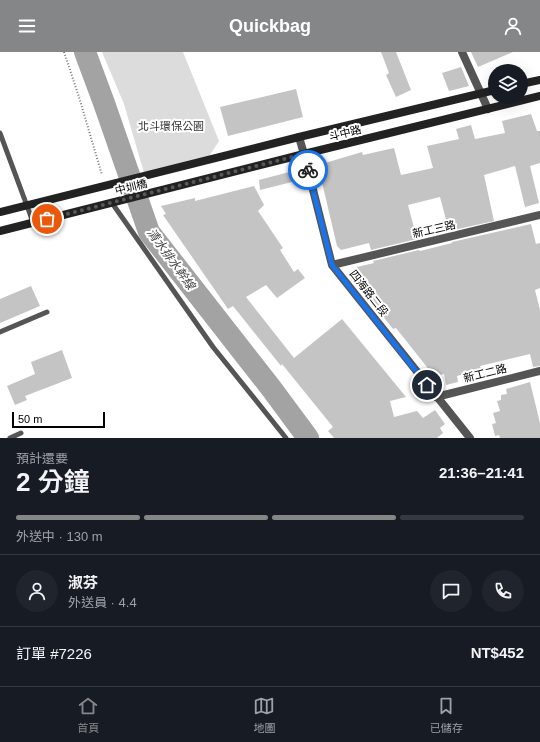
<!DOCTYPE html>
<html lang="zh-TW">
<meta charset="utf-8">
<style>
:root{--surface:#171b24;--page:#20242c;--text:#f1f3f6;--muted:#9ea1a6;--line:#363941;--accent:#858687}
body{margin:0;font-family:Arial,"Noto Sans TC",sans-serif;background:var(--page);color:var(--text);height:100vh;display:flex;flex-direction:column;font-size:15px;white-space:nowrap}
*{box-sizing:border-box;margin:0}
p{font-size:13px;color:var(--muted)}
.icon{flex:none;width:22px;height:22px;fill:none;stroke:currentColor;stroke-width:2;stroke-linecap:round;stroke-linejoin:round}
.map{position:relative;height:386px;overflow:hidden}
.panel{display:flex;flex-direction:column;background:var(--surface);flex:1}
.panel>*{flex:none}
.fabs{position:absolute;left:488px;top:12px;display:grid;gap:8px}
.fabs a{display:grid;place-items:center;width:40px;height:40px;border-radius:50%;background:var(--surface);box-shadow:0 4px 16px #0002;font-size:20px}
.scale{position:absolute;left:12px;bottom:10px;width:93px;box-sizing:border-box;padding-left:4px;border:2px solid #000;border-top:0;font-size:11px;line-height:14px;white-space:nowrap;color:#000;-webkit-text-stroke:3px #fff;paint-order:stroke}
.pin{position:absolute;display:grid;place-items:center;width:34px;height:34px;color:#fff;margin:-17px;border:2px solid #fff;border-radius:50%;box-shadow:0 1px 4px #0007}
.courier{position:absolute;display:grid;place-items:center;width:40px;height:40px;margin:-20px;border:3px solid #1a73e8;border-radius:50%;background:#fff;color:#222;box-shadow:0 1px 5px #0007}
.head em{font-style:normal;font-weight:600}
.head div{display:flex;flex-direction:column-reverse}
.head{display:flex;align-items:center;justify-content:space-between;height:68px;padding:0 16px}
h1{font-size:26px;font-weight:600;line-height:30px}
.bar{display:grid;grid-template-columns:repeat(4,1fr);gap:6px 4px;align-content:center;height:48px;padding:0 16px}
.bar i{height:5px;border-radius:3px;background:var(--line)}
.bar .active{background:var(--accent)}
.bar p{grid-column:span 4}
.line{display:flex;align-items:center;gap:10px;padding:0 16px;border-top:1px solid var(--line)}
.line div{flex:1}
.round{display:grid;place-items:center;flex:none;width:42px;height:42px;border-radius:21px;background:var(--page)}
header{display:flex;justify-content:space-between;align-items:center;height:52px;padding:0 16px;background:var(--accent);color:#fff;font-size:18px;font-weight:600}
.tabs{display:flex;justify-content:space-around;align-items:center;height:56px;border-top:1px solid var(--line);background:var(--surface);font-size:11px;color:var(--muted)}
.tabs a{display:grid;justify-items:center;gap:2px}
.tabs .active{color:var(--accent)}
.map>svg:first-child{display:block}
</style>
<header><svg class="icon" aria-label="menu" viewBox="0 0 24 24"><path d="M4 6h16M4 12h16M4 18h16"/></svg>Quickbag<svg class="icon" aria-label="person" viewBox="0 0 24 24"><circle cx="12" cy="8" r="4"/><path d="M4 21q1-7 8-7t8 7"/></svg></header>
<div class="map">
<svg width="540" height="386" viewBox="0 0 540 386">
<rect width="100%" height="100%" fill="#fff"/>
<!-- green -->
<path fill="#dcdcdc" d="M102,0h81l36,89 -11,17 -64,15 -20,-69z"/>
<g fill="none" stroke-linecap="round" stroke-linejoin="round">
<!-- river -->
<path stroke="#a3a3a3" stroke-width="22" d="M85,0l19,51 45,129 122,156 37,50"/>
</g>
<!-- building -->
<path fill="#c4c4c4" d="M381,0h15l15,38 -15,7 -10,-22 3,-2z
M471,0h42l-35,15z
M461,15l8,19 -20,5 -7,-18z
M296,37l7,28 -75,19 -8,-29z
M531,62l6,17h3v32l-10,3 9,37 -14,4 -10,-41 -31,9 10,46 -45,10 -9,-34 -32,8 9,34 -46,11 -2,-7 -28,7 -4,-4 -17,-72 5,-11 37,-11 1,3 31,-7 7,27 32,-7 -6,-22 32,-7 -3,-10 15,-4 4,14 30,-6 -3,-12z
M293,119l3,10 -36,9 -1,-10z
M254,134l10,19 -6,6 25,37 -3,2 14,22 4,-3 7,9 -28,20 -11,-13 -20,12 48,61 48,-39 64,78 -16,4 4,16 23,-6 6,7 12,-8 10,14 -5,4 3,5 -6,5h-103l-6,-7 5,-4 -51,-63 -1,2 -48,-60 -5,3 -65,-94 3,-1 -5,-8 34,-8v3z
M531,172l5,20 4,-1v45l-5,2 5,20v56l-7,1 -3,-13 -50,12 1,3 -24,7 1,6 -12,3 -2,-11 -10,2 -38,-48 -3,1 -42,-54 6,-8 17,-4 -1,-2 46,-11 1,1 32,-8v-1z
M31,234l9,20 -40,17v-24z
M62,298l10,28 -47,18 2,4 -12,5 -8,-19 28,-12 -4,-12z
M530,330l10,41v15h-40l-1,-3 -4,1 -3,-12 4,-1 -3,-10 7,-2 -3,-10 4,-1v-5l6,-1 -1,-5z"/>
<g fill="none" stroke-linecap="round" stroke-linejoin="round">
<!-- path -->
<path stroke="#777" stroke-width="2" stroke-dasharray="1 2" stroke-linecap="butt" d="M64,0l15,45 23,78"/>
<!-- service -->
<path stroke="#555" stroke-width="5" d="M0,81l33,89
M112,151l101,144 73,91
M0,280l47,-20
M10,386l11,-5"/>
<!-- minor -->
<path stroke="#555" stroke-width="8" d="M299,85l5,17 28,111 138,173
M332,213l208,-50
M436,345l104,-26"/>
<!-- tertiary -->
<path stroke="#555" stroke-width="8" d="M462,0l26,57"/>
<!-- secondary -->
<path stroke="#222" stroke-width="8" d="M521,32l19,-4
M0,160l299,-75 196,-47
M0,179l304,-77 236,-58"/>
</g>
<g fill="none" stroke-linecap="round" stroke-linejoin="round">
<!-- done -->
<path stroke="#595959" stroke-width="4" stroke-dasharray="0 7.2" d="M47,167l257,-65 4,16"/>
<!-- route -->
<path stroke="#1a73e8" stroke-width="5" d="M308,118l24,95 95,120"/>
</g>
<g text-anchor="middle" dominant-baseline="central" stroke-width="4" stroke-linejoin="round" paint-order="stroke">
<!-- park labels -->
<g font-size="11" fill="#333" stroke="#fff">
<text x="171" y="74">北斗環保公園</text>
</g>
<!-- street labels -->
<g font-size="11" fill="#000" stroke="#fff">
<text transform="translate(345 81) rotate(-14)">斗中路</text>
<text transform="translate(131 135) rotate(-14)">中圳橋</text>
<text transform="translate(434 177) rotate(-13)">新工三路</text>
<text transform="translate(369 241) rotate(52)">四海路二段</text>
<text transform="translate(485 321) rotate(-14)">新工二路</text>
</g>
<!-- water labels -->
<g font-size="12" font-style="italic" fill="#444" stroke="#fff">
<text transform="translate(171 207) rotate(54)">清水排水幹線</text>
</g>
</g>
</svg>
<div class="fabs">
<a><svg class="icon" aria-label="layers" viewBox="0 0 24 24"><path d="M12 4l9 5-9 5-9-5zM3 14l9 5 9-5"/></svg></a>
</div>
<div class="scale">50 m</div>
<div class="pin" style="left:47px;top:167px;background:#ea580c"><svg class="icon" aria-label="bag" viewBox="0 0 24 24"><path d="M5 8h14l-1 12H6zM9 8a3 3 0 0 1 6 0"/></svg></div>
<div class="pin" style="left:427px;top:333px;background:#1f2937"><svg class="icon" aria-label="home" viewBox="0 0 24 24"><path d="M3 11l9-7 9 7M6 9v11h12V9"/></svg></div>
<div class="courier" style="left:308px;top:118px"><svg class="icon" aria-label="bike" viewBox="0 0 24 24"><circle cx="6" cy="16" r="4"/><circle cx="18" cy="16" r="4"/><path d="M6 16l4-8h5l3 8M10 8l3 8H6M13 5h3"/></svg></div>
</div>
<section class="panel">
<div class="head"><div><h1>2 分鐘</h1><p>預計還要</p></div><em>21:36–21:41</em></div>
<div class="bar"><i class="active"></i><i class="active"></i><i class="active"></i><i></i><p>外送中 · 130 m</p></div>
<div class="line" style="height:72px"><a class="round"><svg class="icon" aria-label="person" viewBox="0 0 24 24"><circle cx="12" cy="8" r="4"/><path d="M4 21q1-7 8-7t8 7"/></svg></a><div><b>淑芬</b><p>外送員 · 4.4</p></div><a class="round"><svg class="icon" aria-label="chat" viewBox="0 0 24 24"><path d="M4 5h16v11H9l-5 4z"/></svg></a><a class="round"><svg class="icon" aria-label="phone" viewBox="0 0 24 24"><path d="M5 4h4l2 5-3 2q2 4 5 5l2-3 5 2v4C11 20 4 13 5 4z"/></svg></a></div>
<div class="line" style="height:52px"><div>訂單 #7226</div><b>NT$452</b></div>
</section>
<nav class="tabs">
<a class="active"><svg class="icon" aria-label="home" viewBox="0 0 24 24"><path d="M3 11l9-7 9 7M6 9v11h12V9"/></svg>首頁</a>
<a><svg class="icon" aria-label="map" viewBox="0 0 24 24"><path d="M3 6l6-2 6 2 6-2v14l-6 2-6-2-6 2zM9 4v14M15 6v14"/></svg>地圖</a>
<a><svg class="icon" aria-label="saved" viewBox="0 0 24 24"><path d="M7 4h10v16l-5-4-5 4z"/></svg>已儲存</a>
</nav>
